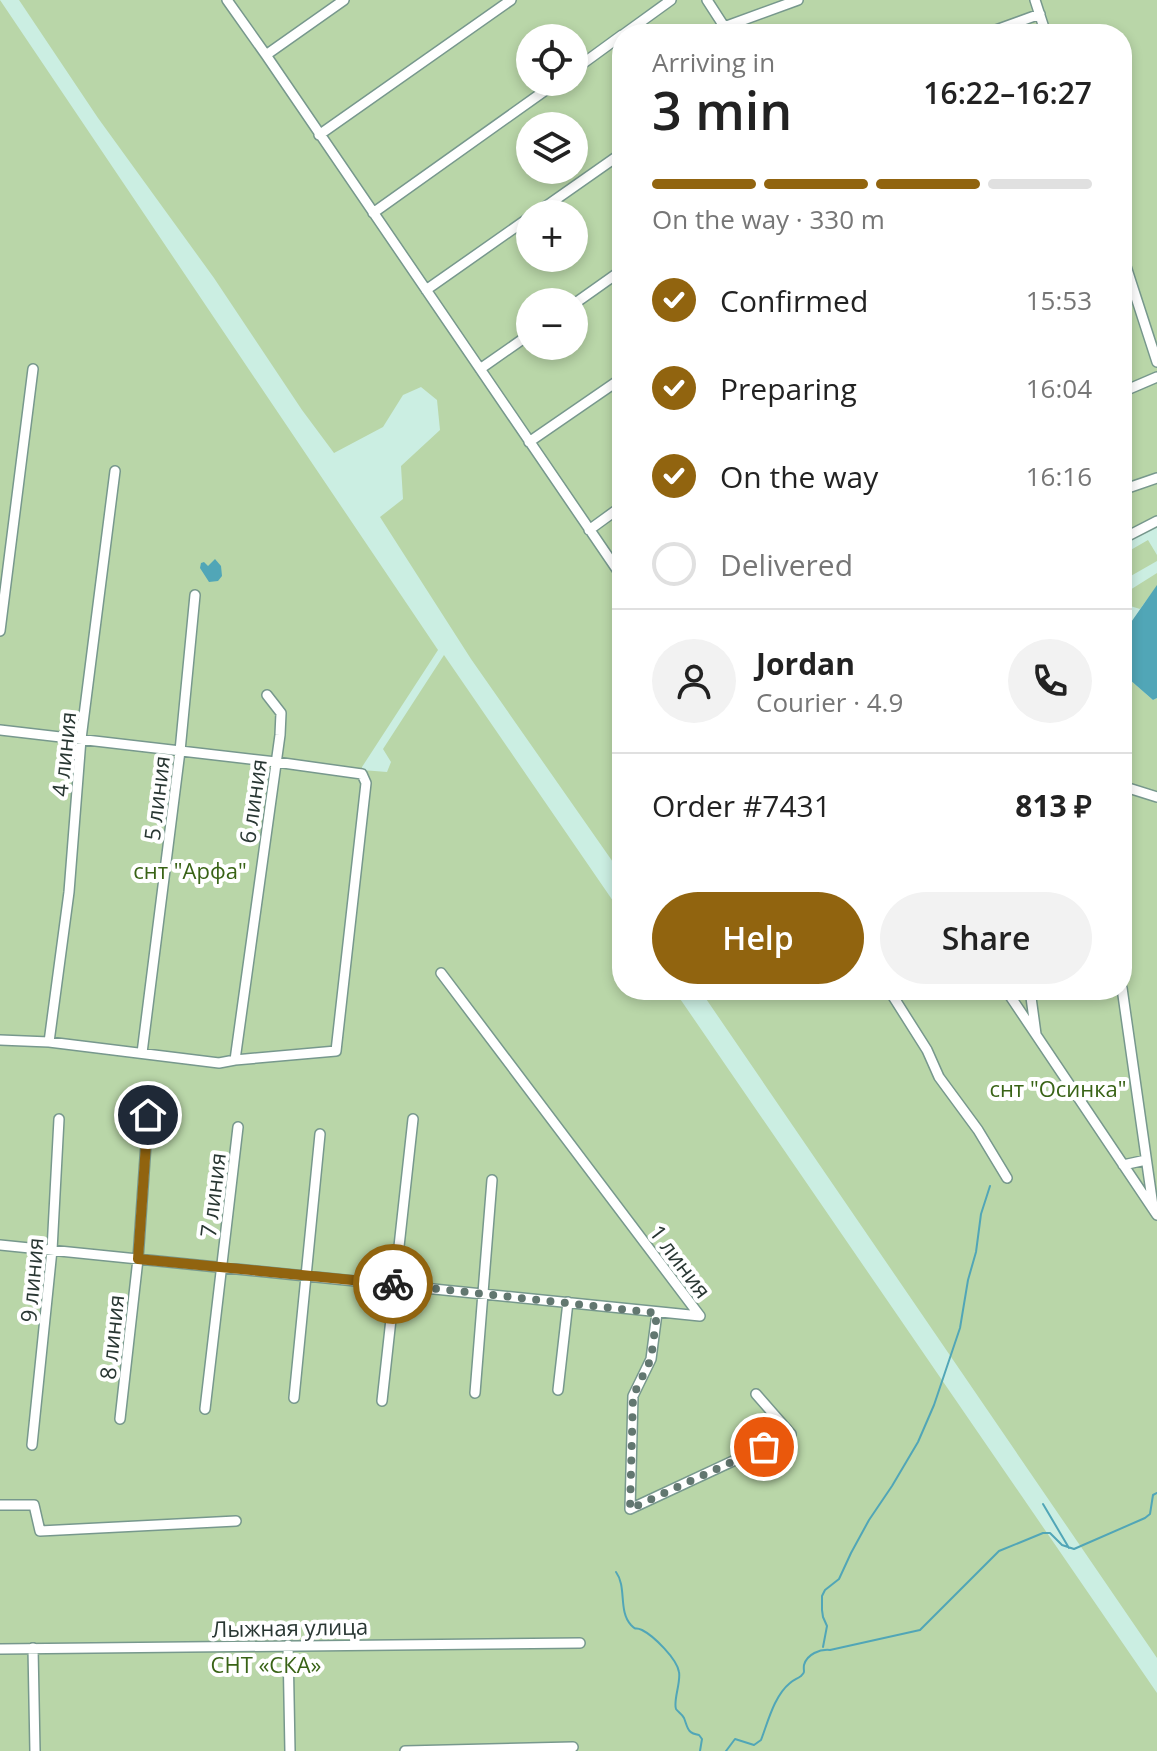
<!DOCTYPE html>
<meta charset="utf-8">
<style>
:root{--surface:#fff;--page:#f2f2f2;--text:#222;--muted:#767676;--line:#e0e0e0;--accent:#91640f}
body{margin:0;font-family:"Open Sans",sans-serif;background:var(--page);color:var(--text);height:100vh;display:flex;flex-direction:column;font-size:30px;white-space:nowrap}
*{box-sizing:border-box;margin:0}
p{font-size:26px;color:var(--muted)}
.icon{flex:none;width:44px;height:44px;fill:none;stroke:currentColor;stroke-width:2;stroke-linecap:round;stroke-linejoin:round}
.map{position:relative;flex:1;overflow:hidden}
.side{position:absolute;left:612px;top:24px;width:520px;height:976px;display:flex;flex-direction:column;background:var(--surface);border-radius:32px;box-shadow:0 4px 12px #0003}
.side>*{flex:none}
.buttons{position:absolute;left:516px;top:24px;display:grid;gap:16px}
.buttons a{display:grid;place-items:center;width:72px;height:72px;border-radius:50%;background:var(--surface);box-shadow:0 4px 12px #0003;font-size:40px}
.pin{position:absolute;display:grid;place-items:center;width:68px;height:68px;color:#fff;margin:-34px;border:4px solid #fff;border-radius:50%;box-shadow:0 2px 8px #0007}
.courier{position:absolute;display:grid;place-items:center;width:80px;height:80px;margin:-40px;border:6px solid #91640f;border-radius:50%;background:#fff;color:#222;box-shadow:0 2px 10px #0007}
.head em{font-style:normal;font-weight:600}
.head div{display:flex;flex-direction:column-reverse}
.head{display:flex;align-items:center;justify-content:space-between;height:136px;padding:0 40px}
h1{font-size:52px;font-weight:600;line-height:60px}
.bar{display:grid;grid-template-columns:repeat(4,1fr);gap:12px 8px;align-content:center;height:96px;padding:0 40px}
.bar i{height:10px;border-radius:6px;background:var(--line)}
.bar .current{background:var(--accent)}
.bar p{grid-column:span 4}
.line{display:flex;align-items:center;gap:20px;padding:0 40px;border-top:2px solid var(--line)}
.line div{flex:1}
.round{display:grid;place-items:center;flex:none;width:84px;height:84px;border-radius:42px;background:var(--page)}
ol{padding:0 40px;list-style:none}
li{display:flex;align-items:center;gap:24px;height:88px}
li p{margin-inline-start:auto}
li .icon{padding:8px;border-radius:50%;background:var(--accent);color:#fff;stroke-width:4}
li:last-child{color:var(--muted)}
li i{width:44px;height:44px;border:4px solid var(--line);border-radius:50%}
.primary-button{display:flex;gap:16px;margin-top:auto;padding:16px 40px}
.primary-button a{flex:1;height:92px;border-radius:48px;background:var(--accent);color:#fff;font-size:32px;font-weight:600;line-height:92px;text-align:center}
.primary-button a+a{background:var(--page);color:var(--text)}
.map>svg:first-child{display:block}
</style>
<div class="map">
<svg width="1157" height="1751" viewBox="0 0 1157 1751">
<rect width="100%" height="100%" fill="#cbeee2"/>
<!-- green -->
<path fill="#b9d6a8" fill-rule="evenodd" d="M0,0l438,650 -76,117v3l25,2 4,-10 -8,-13 61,-94 178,259v76h52l483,703v58h-1157z
M19,0h1138v522l-35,17v-505h-500v841l-151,-216 -91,-142 23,-18 -2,-33 39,-36 -3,-30 -16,-13 -18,8 -20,32 -49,26 -32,-43 -88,-132 -116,-160zM530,38h44v44h-44zM530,126h44v44h-44zM530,214h44v44h-44zM530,302h44v44h-44z
M1148,540l9,15v6l-35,20v-26z
M1157,573v13l-17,23 -16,-5 -2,-9z
M1122,673l31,27 4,-2v960l-457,-668h422z"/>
<!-- water -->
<path fill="#51a6b7" d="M215,559l6,7 1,10 -4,5 -9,1 -9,-14 1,-5 3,-1 4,4z
M1157,585v113l-4,2 -31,-27v-46l5,1z"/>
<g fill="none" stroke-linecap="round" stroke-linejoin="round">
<!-- stream -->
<path stroke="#51a6b7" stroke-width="2" d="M1043,1504l26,44
M616,1572c11,15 2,39 15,53 7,7 2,1 11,5 12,6 35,29 37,42 2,10 -6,29 -3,37 2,3 6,5 8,9 4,10 3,15 15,17l3,4 -2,12
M823,1647l4,-21 -4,-9 -1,-7v-14l3,-6 14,-11 12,-26 18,-33 23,-34 26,-44 16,-37 26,-77 8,-48 8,-28 5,-38 9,-28
M726,1751l9,-12 19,6 7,-5c7,-18 13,-44 29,-57 3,-3 7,-4 11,-7 5,-5 2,-4 3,-11 3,-11 16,-16 26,-15l90,-20 79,-79 44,-18h7l12,12 12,4 71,-31 5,-4 3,-19 4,-2"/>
<!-- minor casing -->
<g stroke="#77988d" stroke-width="12">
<path id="minor" d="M227,0l39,55 356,522
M707,0l22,34
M1035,0l11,34
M724,27l74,-27
M624,34l47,-34
M985,34l55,-20
M266,55l78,-55
M574,70l48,-35
M319,135l192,-135
M373,213l184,-131
M535,214l87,-61
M1122,254l35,108
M426,290l104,-73
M574,304l48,-34
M480,369l50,-35
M1122,392l35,-15
M529,442l93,-64
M1122,490l35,-12
M589,530l33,-24
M1122,539l35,-18
M0,631l33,-262
M0,730l276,32 86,12 4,9 -30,268 -101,9 -16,3 -170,-21 -49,-2
M1122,786l35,11
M1122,988l31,218
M889,990l38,60 12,27 39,53 29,48
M1006,990l151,225
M1030,990l6,44
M49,1042l20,-150 12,-153 34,-268
M142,1053l38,-302 15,-156
M235,1060l45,-325 1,-22 -14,-18
M1123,1165l23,-5
M0,1245l700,71 -259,-343
M657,1313l-6,46 -18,37 -3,113 161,-75 -35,-40
M558,1390l10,-88
M475,1393l17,-213
M294,1398l26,-264
M382,1401l31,-282
M205,1409l33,-282
M120,1419l18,-160 10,-144
M32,1445l20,-195 7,-131
M0,1505h34l6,26 196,-10
M288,1645l2,106
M33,1648l2,103
M1,1649l579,-6
M405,1751l168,-4"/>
</g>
<!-- minor -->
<use href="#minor" stroke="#fff" stroke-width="9"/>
</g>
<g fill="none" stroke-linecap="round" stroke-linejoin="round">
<!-- done -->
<path stroke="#627770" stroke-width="8" stroke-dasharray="0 14.4" d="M393,1284l264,29 -6,46 -18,37 -3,113 134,-62"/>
<!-- route -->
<path stroke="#91640f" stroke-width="10" d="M148,1115l-10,144 255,25"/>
</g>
<g text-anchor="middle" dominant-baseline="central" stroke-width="8" stroke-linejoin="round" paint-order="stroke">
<!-- street labels -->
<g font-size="22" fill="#293733" stroke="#fff">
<text transform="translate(63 754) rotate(-84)">4 линия</text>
<text transform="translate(156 798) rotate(-83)">5 линия</text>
<text transform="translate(252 801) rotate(-82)">6 линия</text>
<text transform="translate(212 1195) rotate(-83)">7 линия</text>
<text transform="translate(681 1261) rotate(53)">1 линия</text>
<text transform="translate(31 1280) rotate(-85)">9 линия</text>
<text transform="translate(111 1337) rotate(-84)">8 линия</text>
<text transform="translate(290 1627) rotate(-1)">Лыжная улица</text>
</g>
<!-- park labels -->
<g font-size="22" fill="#396316" stroke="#fff">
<text x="190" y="870">снт "Арфа"</text>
<text x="1058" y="1088">снт "Осинка"</text>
<text x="266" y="1664">СНТ «СКА»</text>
</g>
</g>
</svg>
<div class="buttons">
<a><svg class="icon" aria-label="locate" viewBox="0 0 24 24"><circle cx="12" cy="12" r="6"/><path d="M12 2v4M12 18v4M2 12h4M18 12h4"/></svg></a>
<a><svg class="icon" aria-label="layers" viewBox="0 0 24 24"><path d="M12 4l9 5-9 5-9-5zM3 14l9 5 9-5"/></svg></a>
<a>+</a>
<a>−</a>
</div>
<div class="pin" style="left:764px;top:1447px;background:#ea580c"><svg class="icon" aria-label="bag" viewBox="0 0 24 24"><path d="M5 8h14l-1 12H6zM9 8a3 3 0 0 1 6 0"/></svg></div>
<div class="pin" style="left:148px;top:1115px;background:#1f2937"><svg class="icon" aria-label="home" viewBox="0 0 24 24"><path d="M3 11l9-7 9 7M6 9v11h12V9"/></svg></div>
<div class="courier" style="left:393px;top:1284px"><svg class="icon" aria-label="bike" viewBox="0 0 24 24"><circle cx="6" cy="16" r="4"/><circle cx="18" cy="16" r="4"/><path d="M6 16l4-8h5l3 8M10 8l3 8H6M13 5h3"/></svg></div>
<section class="side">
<div class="head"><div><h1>3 min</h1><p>Arriving in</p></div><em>16:22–16:27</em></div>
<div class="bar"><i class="current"></i><i class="current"></i><i class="current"></i><i></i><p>On the way · 330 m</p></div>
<ol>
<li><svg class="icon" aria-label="check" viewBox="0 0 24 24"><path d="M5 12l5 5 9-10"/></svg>Confirmed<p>15:53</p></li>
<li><svg class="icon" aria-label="check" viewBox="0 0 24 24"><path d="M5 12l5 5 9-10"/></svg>Preparing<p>16:04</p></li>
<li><svg class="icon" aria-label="check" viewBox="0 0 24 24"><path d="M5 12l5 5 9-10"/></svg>On the way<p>16:16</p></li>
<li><i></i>Delivered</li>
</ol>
<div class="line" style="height:144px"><a class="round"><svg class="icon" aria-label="person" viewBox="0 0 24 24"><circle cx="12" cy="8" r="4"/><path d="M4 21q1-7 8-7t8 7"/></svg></a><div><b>Jordan</b><p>Courier · 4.9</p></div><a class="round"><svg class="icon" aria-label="phone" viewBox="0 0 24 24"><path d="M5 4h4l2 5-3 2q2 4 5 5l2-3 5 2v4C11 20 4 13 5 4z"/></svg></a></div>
<div class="line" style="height:104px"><div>Order #7431</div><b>813 ₽</b></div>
<div class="primary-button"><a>Help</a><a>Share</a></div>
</section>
</div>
